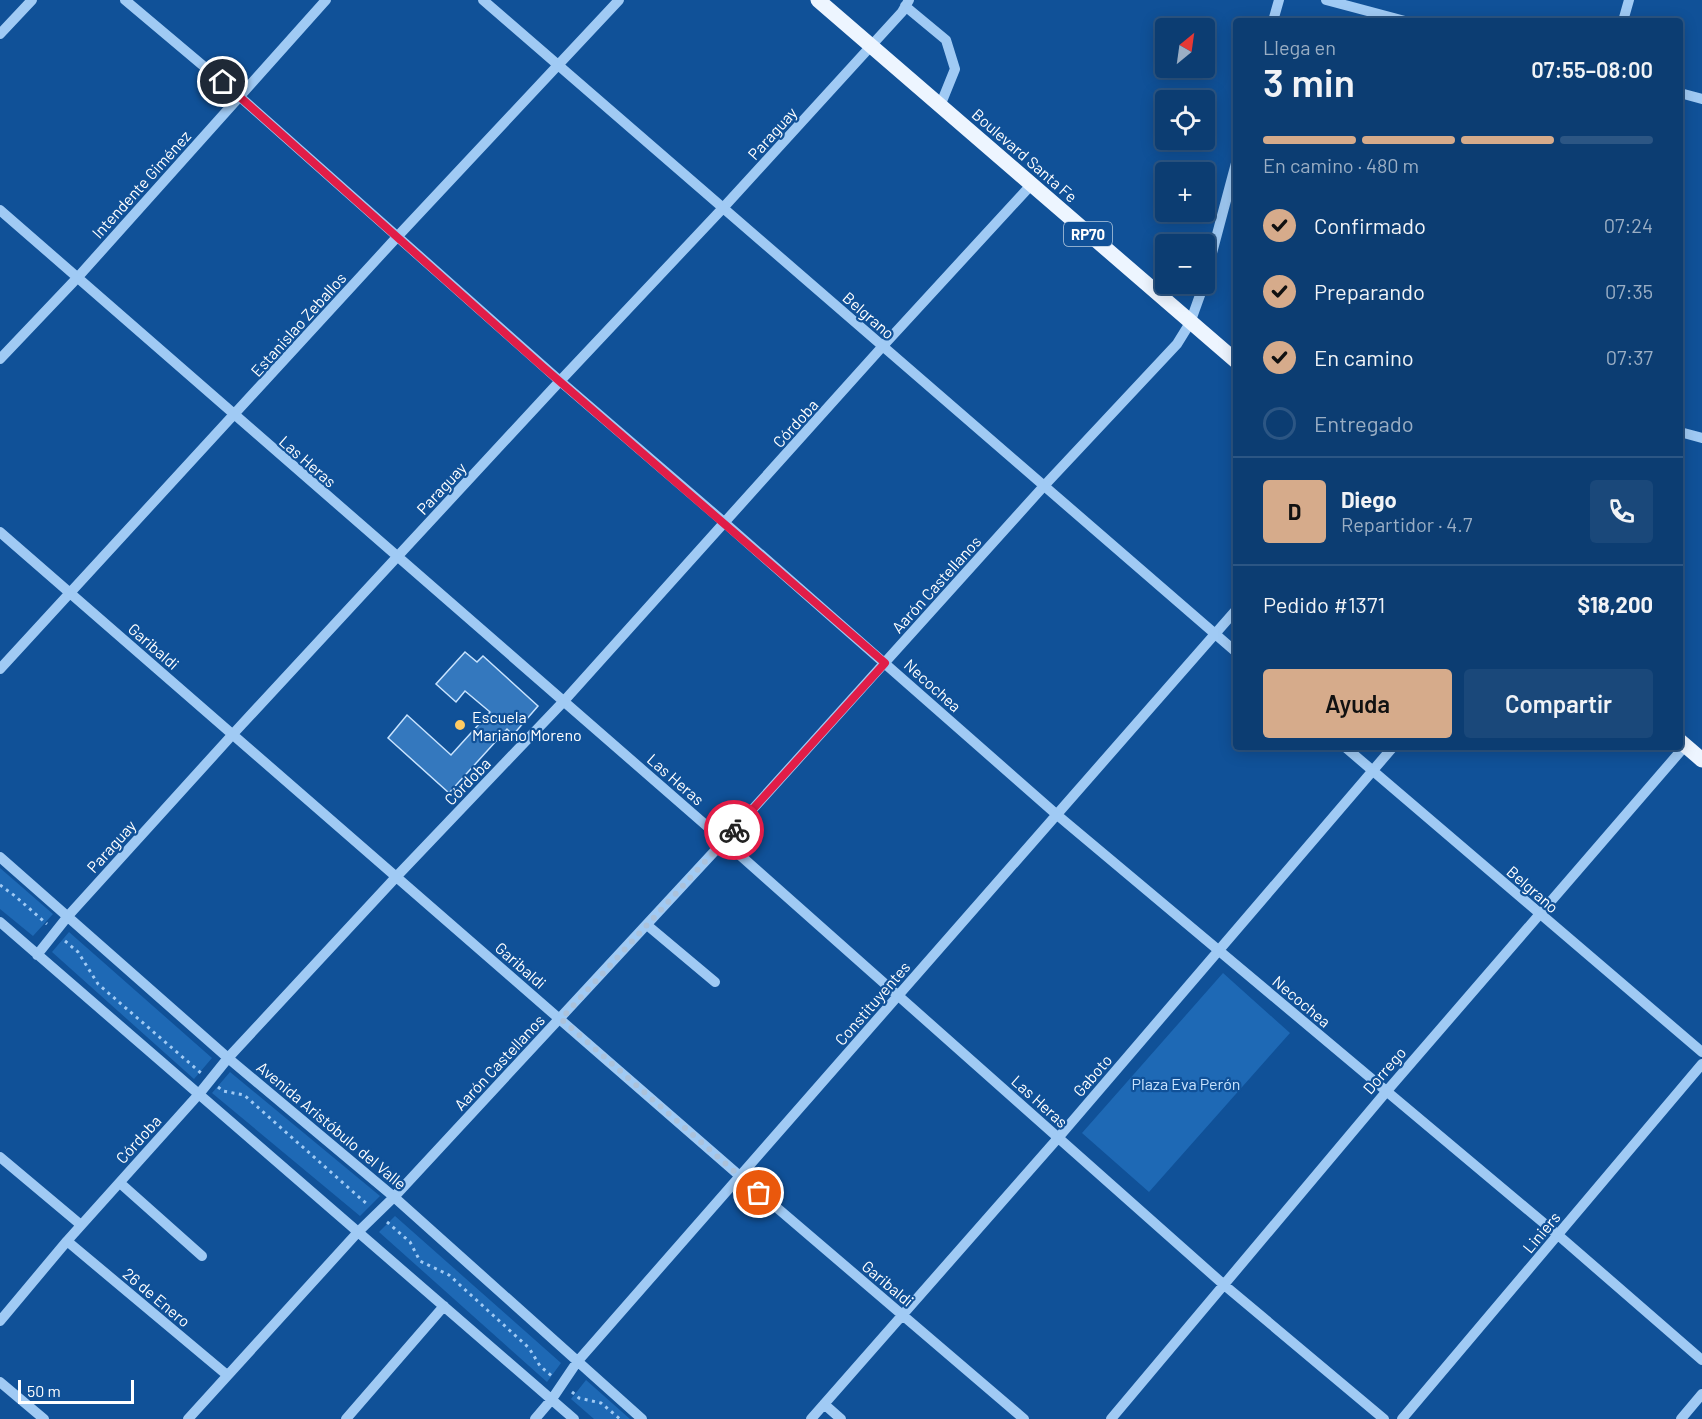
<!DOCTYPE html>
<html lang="es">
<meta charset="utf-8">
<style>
:root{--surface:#0c3d72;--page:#1a487a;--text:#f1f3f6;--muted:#9aaec4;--line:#2c5684;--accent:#d6ab8b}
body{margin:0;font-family:Barlow,sans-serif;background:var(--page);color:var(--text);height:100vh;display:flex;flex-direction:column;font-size:22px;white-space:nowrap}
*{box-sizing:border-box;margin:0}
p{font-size:20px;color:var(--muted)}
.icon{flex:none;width:33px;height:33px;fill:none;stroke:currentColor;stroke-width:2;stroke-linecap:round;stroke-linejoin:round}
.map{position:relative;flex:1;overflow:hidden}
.details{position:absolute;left:1233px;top:18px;width:450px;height:732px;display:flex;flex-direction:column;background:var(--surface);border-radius:6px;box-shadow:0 3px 15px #0003,0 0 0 2px var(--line)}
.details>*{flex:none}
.needle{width:39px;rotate:29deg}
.tools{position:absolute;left:1155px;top:18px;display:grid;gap:12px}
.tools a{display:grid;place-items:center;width:60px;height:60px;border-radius:6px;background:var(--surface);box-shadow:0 3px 15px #0003,0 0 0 2px var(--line);font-size:30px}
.scale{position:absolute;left:18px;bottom:15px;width:116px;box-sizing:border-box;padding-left:6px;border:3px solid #fff;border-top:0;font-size:16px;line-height:21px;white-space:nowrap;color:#fff;-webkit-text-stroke:4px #105198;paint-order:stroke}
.pin{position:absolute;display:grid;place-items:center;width:51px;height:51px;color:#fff;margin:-26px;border:3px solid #fff;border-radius:50%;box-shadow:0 2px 6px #0007}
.courier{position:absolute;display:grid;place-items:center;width:60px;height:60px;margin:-30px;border:4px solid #e11d48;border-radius:50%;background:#fff;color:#222;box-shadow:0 2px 8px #0007}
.overview em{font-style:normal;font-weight:600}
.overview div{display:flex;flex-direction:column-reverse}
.overview{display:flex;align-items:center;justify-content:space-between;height:102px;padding:0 30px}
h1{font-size:39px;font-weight:600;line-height:45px}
.bar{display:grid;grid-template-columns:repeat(4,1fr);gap:9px 6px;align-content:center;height:72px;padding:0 30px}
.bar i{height:8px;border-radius:4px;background:var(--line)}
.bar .selected{background:var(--accent)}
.bar p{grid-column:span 4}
.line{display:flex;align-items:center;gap:15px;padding:0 30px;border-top:2px solid var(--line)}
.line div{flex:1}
.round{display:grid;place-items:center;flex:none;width:63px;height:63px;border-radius:6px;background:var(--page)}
ol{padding:0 30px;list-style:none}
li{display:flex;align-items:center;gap:18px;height:66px}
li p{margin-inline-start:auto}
li .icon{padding:6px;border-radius:50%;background:var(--accent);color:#111;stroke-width:4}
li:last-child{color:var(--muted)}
li i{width:33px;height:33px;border:3px solid var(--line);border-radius:50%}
.action{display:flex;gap:12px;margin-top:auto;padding:12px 30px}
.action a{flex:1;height:69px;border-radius:6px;background:var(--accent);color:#111;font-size:24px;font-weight:600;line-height:69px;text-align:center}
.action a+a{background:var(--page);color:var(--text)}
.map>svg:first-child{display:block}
</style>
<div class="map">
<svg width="1702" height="1419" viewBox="0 0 1702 1419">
<rect width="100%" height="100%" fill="#105198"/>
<!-- green -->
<path fill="#1e69b5" d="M0,868l53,46 -20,22 -33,-27z
M69,932l143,126 -18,21 -142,-127z
M1223,973l67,60 -141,159 -67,-59z
M230,1072l150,124 -20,20 -148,-123z
M395,1216l166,147 -14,19 -168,-150z
M586,1380l44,39h-36l-23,-20z"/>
<!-- building -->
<path fill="#3478be" stroke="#c8e3fe" stroke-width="1.5" d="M465,652l12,10 6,-6 55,50 -25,29 -6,-6 -58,64 -61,-55 19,-23 44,40 39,-43 -25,-21 -9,11 -20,-18z"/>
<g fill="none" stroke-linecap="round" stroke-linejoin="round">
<!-- path -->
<path stroke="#a0caf4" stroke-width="3" stroke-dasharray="3 4.5" stroke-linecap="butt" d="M0,885l15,11 32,28
M65,941l13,11 20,32 103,89
M218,1087l5,4 21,4 124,110
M387,1222l23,20 10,19 29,14 80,73 11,18 13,11
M572,1392l7,6 22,5 19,16"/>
<!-- minor -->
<path stroke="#a0caf4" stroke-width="10" d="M125,0l114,96 321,285 165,142 331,291 502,421 144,125
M483,0l753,652
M1326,0l79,21
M905,6l41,34 9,29 -15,37
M1273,21l6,-21
M1623,21l6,-21
M0,34l32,-34
M1680,93l22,6
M0,210l724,631 499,443 161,135
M1204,283l32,-120
M0,359l78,-82 248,-277
M1680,432l22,6
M0,532l741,645 283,242
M0,669l397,-432 222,-237
M1345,747l357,305
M0,857l228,201 166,139 248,222
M0,922l574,497
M647,925l68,57
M37,955l31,-39 165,-182 327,-353 163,-173 179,-196 7,-12
M0,1157l81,68
M120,1183l82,73
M67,1241l160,134
M0,1321l67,-80 132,-147 29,-36 169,-182 167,-175 318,-354 149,-162
M0,1382l44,37
M824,1404l17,15
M188,1419l170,-187 36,-35 330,-356 319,-354 134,-143 13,-21 14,-39
M346,1419l98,-113
M535,1419l17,-20 25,-37 659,-752
M811,1419l247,-281 335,-391
M1111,1419l275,-327 299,-346
M1402,1419l300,-355
M1681,1419l21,-25"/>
<!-- major -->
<path stroke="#edf5ff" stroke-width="15" d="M818,0l418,361
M1680,741l22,19"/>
</g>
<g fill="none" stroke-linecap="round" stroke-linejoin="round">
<!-- done -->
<path stroke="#abc2db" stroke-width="6" stroke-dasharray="0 10.8" d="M734,830l-173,189 198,174"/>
<!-- route -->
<path stroke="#e11d48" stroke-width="8" d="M223,82l320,285 342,296 -151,167"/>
</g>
<!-- markers -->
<circle fill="#ffcb63" stroke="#105198" stroke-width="2" cx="460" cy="725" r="6"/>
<g text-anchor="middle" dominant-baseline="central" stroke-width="4.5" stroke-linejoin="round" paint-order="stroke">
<!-- shield labels -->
<rect fill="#105198" stroke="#b7cbe0" stroke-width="1.5" x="1064" y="222" width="48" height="24" rx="4.5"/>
<g font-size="15" font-weight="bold" fill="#fff">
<text x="1088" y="234">RP70</text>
</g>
<!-- street labels -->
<g font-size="16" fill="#fff" stroke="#105198">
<text transform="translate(772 133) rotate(-48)">Paraguay</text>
<text transform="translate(1025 155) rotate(41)">Boulevard Santa Fe</text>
<text transform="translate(141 184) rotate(-48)">Intendente Giménez</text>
<text transform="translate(869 315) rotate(41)">Belgrano</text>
<text transform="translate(298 324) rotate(-48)">Estanislao Zeballos</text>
<text transform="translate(795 423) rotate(-48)">Córdoba</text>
<text transform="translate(308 461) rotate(41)">Las Heras</text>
<text transform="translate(441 488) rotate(-47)">Paraguay</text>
<text transform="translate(936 584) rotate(-48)">Aarón Castellanos</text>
<text transform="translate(154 646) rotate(41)">Garibaldi</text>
<text transform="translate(933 685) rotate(42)">Necochea</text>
<text transform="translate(676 779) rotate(41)">Las Heras</text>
<text transform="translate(467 781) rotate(-46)">Córdoba</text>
<text transform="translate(111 846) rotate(-48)">Paraguay</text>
<text transform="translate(1533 889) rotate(41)">Belgrano</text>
<text transform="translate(521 965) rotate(41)">Garibaldi</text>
<text transform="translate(1302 1001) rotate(40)">Necochea</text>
<text transform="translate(872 1003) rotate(-49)">Constituyentes</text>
<text transform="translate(499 1062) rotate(-47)">Aarón Castellanos</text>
<text transform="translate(1384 1070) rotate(-49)">Dorrego</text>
<text transform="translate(1092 1075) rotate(-49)">Gaboto</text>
<text transform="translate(1040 1101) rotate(42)">Las Heras</text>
<text transform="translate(332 1125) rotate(40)">Avenida Aristóbulo del Valle</text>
<text transform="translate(138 1139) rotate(-48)">Córdoba</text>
<text transform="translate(1541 1232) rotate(-50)">Liniers</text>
<text transform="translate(888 1283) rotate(40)">Garibaldi</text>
<text transform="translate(157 1297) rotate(40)">26 de Enero</text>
</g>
<!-- poi labels -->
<g font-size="16" fill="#fff" stroke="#105198" text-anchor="start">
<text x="472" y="716">Escuela<tspan x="472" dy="18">Mariano Moreno</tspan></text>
</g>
<!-- park labels -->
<g font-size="16" fill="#c8e3fe" stroke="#105198">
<text x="1186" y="1083">Plaza Eva Perón</text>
</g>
</g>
</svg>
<div class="tools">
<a><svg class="needle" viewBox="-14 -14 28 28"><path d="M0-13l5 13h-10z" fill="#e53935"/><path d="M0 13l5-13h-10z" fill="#9aaec4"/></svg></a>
<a><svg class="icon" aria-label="locate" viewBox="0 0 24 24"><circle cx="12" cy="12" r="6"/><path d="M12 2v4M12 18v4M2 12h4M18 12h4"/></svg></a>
<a>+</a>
<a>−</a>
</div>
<div class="scale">50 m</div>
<div class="pin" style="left:759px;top:1193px;background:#ea580c"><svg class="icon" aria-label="bag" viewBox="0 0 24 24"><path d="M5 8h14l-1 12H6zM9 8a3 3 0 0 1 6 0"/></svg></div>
<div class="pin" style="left:223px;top:82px;background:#1f2937"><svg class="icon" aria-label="home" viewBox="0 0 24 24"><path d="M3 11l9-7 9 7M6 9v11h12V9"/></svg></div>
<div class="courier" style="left:734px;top:830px"><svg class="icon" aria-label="bike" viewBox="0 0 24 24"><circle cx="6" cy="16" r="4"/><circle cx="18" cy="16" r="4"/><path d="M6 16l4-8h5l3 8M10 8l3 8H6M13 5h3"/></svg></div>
<section class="details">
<div class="overview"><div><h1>3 min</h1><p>Llega en</p></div><em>07:55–08:00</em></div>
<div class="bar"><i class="selected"></i><i class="selected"></i><i class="selected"></i><i></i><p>En camino · 480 m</p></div>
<ol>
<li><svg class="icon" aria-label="check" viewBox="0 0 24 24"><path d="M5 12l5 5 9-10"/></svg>Confirmado<p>07:24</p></li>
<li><svg class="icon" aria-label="check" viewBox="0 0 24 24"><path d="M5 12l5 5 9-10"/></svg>Preparando<p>07:35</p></li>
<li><svg class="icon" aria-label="check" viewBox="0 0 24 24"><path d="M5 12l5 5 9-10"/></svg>En camino<p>07:37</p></li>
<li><i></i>Entregado</li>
</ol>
<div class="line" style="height:108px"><b class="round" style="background:var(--accent);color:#111">D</b><div><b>Diego</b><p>Repartidor · 4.7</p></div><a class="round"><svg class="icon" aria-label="phone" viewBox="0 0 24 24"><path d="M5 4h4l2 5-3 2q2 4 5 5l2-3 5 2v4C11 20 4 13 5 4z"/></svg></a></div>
<div class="line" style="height:78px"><div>Pedido #1371</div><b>$18,200</b></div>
<div class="action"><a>Ayuda</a><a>Compartir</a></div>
</section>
</div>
